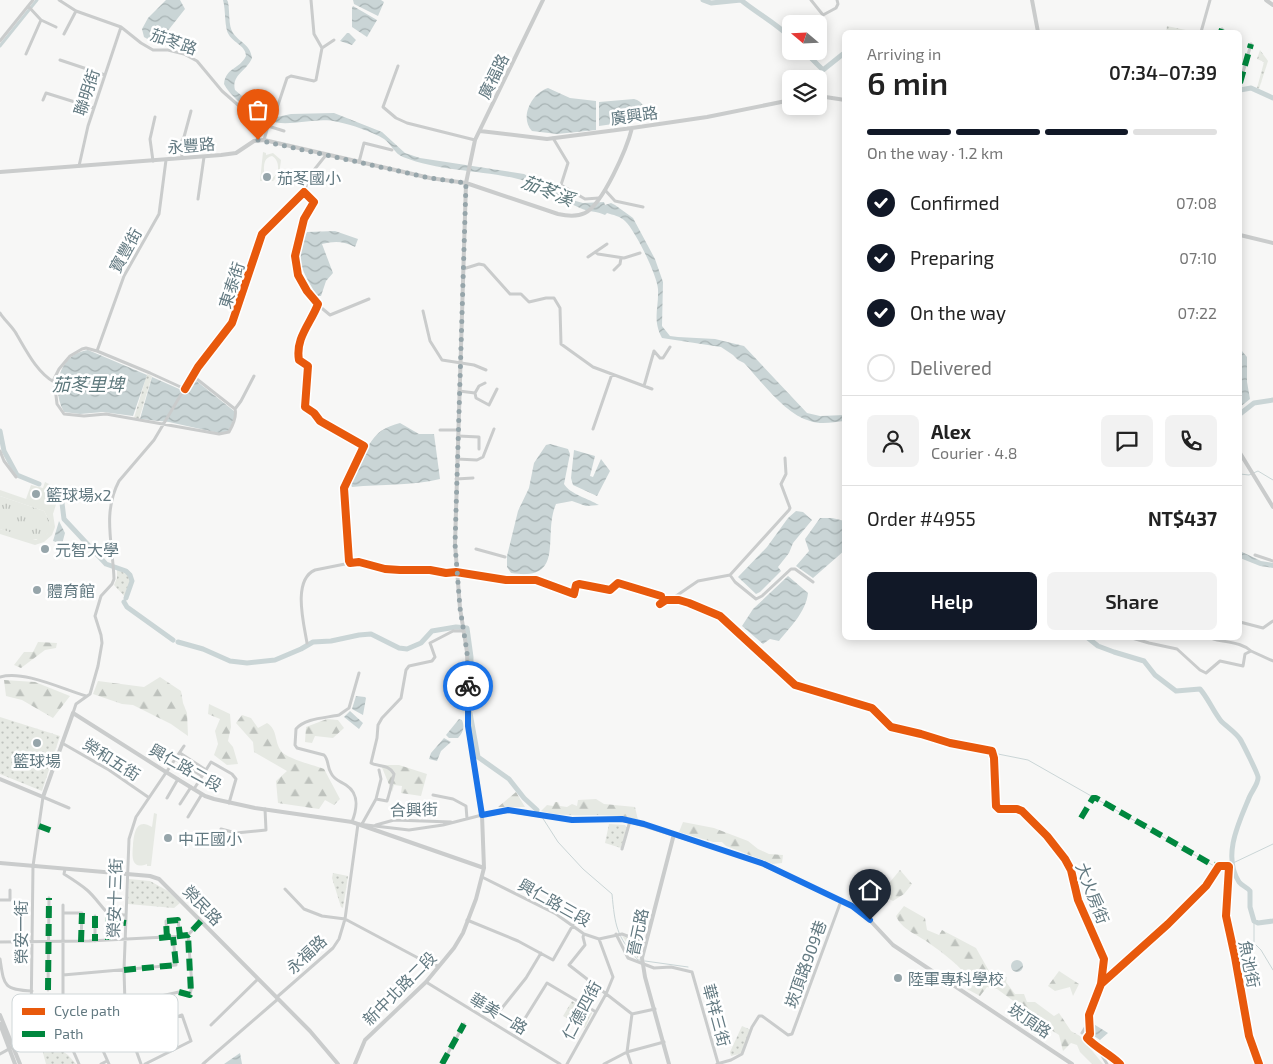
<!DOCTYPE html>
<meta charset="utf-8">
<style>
:root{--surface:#fff;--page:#f2f2f2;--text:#222;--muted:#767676;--line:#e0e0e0;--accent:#111827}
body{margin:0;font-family:"Exo 2","Noto Sans TC",sans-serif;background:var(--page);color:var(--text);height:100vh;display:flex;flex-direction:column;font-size:19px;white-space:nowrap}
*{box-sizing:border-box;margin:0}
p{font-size:16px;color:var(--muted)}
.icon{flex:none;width:28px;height:28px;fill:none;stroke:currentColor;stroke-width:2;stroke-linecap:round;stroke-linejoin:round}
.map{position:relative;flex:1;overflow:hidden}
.details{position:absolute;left:842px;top:30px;width:400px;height:610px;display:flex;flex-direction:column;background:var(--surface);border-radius:8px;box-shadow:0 2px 12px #0003}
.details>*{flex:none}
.needle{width:32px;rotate:289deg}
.fabs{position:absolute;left:782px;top:15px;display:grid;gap:10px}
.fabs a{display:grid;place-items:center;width:45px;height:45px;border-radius:8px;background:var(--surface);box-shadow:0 2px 12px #0003;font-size:25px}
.pin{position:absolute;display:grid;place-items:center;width:42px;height:42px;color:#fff;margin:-51px -21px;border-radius:50% 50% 50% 0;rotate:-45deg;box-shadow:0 0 5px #0007}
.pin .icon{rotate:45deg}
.courier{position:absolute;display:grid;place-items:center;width:50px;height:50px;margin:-25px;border:4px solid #1a73e8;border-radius:50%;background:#fff;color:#222;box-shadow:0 1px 6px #0007}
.overview em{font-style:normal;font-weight:600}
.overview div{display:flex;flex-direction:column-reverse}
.overview{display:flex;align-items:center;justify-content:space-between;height:85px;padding:0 25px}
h1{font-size:32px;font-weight:600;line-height:38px}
.bar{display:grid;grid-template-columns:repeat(4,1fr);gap:8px 5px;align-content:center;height:60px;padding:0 25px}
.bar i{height:6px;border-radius:4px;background:var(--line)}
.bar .selected{background:var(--accent)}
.bar p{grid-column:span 4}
.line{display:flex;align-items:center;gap:12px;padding:0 25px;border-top:1px solid var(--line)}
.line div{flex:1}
.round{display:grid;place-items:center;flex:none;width:52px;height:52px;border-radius:8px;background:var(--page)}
ol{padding:0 25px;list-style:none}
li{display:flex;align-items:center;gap:15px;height:55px}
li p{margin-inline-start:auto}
li .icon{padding:5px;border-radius:50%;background:var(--accent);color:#fff;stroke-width:4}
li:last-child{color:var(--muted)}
li i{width:28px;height:28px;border:2px solid var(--line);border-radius:50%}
.button{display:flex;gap:10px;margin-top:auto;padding:10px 25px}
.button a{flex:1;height:58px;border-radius:8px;background:var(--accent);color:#fff;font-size:20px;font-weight:600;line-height:58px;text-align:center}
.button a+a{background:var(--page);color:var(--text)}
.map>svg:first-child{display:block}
</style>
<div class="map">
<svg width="1273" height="1064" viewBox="0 0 1273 1064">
<defs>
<pattern id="grass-tufts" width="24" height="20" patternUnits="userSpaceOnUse" patternTransform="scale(1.25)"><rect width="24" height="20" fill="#e6e9e3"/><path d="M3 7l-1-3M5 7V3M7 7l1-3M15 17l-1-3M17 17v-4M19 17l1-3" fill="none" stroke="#bec2bd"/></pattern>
<pattern id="forest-firs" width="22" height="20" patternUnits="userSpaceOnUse" patternTransform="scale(1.25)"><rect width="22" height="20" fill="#e6e9e3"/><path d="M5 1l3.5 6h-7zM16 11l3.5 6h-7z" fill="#bec2bd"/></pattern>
<pattern id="park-dots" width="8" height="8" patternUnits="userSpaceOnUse" patternTransform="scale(1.25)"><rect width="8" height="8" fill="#e6e9e3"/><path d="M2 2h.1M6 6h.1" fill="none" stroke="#bec2bd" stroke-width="1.8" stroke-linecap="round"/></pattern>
<pattern id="water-waves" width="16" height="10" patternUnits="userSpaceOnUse" patternTransform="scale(1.25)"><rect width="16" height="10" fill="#cad5d6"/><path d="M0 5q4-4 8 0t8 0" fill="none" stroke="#a7b2b3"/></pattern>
</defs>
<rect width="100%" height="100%" fill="#f7f7f6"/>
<!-- grass -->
<path fill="url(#grass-tufts)" d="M0,496l44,15 6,11c0,31 -34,12 -50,7z"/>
<!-- forest -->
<path fill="url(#forest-firs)" d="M38,642l19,1 -1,5 -11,2 -24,18 -7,-3 10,-13h9z
M160,677l21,14 2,12 4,10 1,23 -17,-12 -38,-19 -11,-1 -29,-10 5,-13 46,6z
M4,680l31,2 35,14 -17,22 -31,-18 -16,-4z
M209,704l21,10 1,13 -3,14 5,6 5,17 -11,1 -13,-10 4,-11 -3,-13 5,-12 -12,-5z
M242,715l9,3 7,10 9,-5c11,7 7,18 14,28 6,8 33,14 43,18l16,30 -6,6 -9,-5 -6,9 -41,-6 -2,-22 11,-10 -33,-19 -1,-10 -17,-19z
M327,719l11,1 6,8 -11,10 -18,-2 -3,7 -7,-1 1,-15z
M381,765h18l28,9 -6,22 -20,-3 1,-7 -8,-1 -2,7z
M516,792l9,15h-27z
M596,799l8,5 31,3 3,13c-32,-10 -65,0 -97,-9l6,-6 6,1 2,-4h3l2,4 7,1 5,-3 5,2 1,-6z
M683,822l31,6 34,13 10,8 11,5 14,1 -1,8 -9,1 -47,-18 -4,-4h-9l-34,-10z
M900,870l12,14 -8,10 -11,7 -6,-3 -15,1 -5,-6 18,-5z
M904,906l21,12 2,12 12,5 3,-5 34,18 13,23 8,8 10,-2 -1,5 9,12h9l3,8h8l19,14 5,-3 12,18 9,5 23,28h-11l-12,-12 -3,-7 -6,-2 -8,8 -4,-16 -14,-9 -7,8 -10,-6 2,-15 -33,-24 -10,-2 -7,9 -13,-7 3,-8c-10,-16 -26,-27 -41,-38 -11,-8 -28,-14 -33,-27z
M1059,971l20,13 -6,12 -3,-9 -15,4 -7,-5z"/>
<!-- park -->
<path fill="url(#park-dots)" d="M1167,26l28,6 5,-2 -1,2h-33z
M1260,50l8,11 -9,28 -2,-1 7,-26 -7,-3z
M147,374l5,2 -13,43 -5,-1z
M117,569l13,7v13l-4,9 -12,-13 3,-7z
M0,717l60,19 -18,55 -42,-17z
M609,824l16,1 2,3 -6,20 -16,-5z
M333,873l15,3 -5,32 -2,-1 -9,-29z
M129,879l21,2 18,10 12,12 -6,5 -46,-4z
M622,936l18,6 -2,16z
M572,1001l20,12 -7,15 -22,-12z
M742,1026l9,4 -9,22 -3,2 -8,2 -1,-4z
M54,1045l14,10 8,9h-30l-3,-11 2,-6z"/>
<!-- garden -->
<path fill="#e6e9e3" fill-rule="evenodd" d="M263,152l3,1v2l7,-2 8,7 -2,15 -6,6h-6l-3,-2 -1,2h-3zM272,156c9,5 8,21 -3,23l-5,-5c0,-8 -1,-16 8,-18z
M45,482l14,7 -3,5 3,1 -6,19 2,13 -3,8 -8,7 -9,3 -35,-11v-5l36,11 11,-6 3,-12 -6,-11 -44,-15v-6l26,9 5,-14 12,3z
M33,733l14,4 -6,16 -13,-4z
M154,813l3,1 -6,52h-4v-2c-16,6 -15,-7 -14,-19 1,-11 3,-28 19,-18z"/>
<!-- water -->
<path fill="url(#water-waves)" d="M166,0h14l5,9 -26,33 -8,-1 -7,-4 -2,-8 6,-11z
M223,0h4l1,2c2,10 0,23 5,31 7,10 17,11 19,25 -5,13 -21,17 -17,32l27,23 15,4 14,-3 43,-1 48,19 23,21 15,5 104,16 48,26 11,3 21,-1 1,3 6,-2 4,2 18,13 22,41 8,23 -1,44 8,10 8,1 37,2 29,7 63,67 13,3 25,-1v6c-11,1 -24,4 -35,0 -25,-7 -48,-39 -66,-58l-6,-3 -5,-5 -12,-8 -59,-9c-10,-19 -3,-30 -4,-49 -1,-14 -23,-59 -33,-68 -5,-5 -12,-6 -18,-8l-2,2c-8,-4 -17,-3 -25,-7 -22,-9 -42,-25 -66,-30 -36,-8 -76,-7 -111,-21 -8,-3 -12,-13 -19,-18 -13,-8 -32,-14 -46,-17 -24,-6 -50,7 -71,-2 -13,-5 -37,-23 -43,-36 2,-17 15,-14 22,-28 0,-10 -12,-13 -17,-21 -5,-7 -3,-25 -6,-35z
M353,0h28l3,2 -6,14 -24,-12z
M353,6l24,14 -10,17 -15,-10v-19z
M347,33h2l7,7 -4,5 -12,-4z
M548,88l22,10 26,3v29l-39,4 -25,-3c-13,-14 0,-38 16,-43z
M634,99c9,2 11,9 11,17l-18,6 -28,4v-24z
M335,231l23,8 -3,8c-11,-6 -21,-6 -33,-3l11,29 -7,8 -5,15h-4c-15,-26 -23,-35 -10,-64z
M88,350l59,25 -14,41 -30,-4 -23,2 -16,-2c-13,-22 -6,-58 24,-62z
M1242,351l5,6v25l3,17 -10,8v-55z
M152,377l34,15 8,-13 40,32v7l-5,13 -6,3 -54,-12 -29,-3z
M400,423l19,11h15l6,45c-28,7 -58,5 -88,8l-2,-5c6,-13 19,-43 31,-51 6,-4 12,-6 19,-8z
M550,444l18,5 2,5 -6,30c6,10 25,15 35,21l-13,1 -14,-5 -16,3c-14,32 11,78 -45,69l-4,-6v-11l11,-45 11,-23 5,-25 12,-18z
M574,450l21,6 -5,20 3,1 8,-18 9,12 -13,25 -24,-11 -2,-7z
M796,511l7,1 9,8 -19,23 -4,10 -11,14 3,4 -21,21 -4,2 -18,-17 29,-30 21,-29z
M820,518h12l13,3v29l-32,28 -17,-12 13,-15 -4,-12z
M59,521l6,12 -3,11 -9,-3z
M1240,551l21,10 12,2v5l-13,-2 -20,-8z
M788,576l20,17c-2,19 -18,34 -29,48l-9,-2 -7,5 -21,-18 11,-17z
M356,696l9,1 1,1 -3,17 -11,-6z
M350,711l13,12 -4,6 -15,-12z
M459,719l3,1c3,8 1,12 -4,18h-9l-3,-3z
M444,738l7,4 -10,9 -4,10 -8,-2 2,-6z
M1011 966a6 6 0 1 1 12 0a6 6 0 1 1-12 0Z
M1092,1023l16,10 -8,7 -9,-6z
M240,1053l2,11h-18z"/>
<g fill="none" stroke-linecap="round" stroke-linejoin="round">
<!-- stream -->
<path stroke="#cad5d6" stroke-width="1" d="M1240,474l9,1 9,-4 15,9
M795,681l17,7 63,19 8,10
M905,728c29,5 57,13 86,20l5,2 2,4 30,6 188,107c7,1 12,2 17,-4l40,-19
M537,810l3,3
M542,817l16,25 25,27 29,25c3,31 4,42 26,66h3
M1254,921v22l7,7 12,20
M645,961l43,6"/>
<!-- canal -->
<path stroke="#cad5d6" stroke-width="3" d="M0,46l37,-46"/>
<!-- river -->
<path stroke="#cad5d6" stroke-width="5" d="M703,0l8,3 30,-3c17,14 35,23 50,38
M804,51l19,19 20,-16 2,1
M1240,90l11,-2 22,10
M1240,414l14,-11 19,-3
M0,431l4,20 13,24 22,9
M61,495l3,24 42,45 20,7 4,4 2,6 -6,17
M124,602l3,5 46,33
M1088,638l10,8 16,6 30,9 11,14 21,16 24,-2c8,9 13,22 21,32 6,6 14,11 19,18 2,3 18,35 18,38 1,6 -7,15 -9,21 -10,24 -27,58 -10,84 3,4 8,5 11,9v16l4,14 4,2 15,-2
M178,642l25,7 27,12 17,2 28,-3 26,-11 12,-7 18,-1 28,-6 12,-1 28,14 8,1 14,-6 11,-12 24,-4 11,1 4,29 -1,45
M470,713l8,44 31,22 15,19 13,12"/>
<!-- minor -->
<path stroke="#cacccc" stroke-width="3" d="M59,0l17,11 45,16 20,16 12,7h15l16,4 13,7 25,30 16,14 30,21 16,5
M811,0l12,15 13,-7 2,-4 -1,-4
M41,20l15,7
M1201,32l9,-32
M1221,32l1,-3
M64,34l12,-23
M0,41l33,-41
M322,48l12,-8
M26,54l15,-34 -13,-14
M60,60l45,15
M398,66l-15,41 13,11 11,5 68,17
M1240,83l11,-39
M43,100l3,-7 48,15
M553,138l15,25 -7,22 24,14 14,-1
M264,140l4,-14 7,-12 12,-36 4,-2 23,5 2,-1 6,-32 -8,-14 -3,-34
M182,158l-1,-16 3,-5 7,-26
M153,161l-3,-22 5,-22
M359,162l5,-19 28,7
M79,166l9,-40 33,-99
M605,190l10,11 28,6
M304,192l10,10 -10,17 -8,28 -1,9 1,11 2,8 14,25 18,15 39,-16
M198,199l6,-42
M595,252l3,2 26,4 16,-5
M588,257l19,-13
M463,269l16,-5 5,1 26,29h11l8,8 17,-4h8l6,10 1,36 32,23 59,22
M614,270l6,-6 1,-6
M423,311l7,30 12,19 32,5 12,5
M0,313c5,8 13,14 17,22 10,17 20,37 37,47
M97,351l27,-75 35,-62 7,-54
M644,386l10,-35 6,7h3l7,-11
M185,389l-35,-16 -53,-22 -11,-3 -4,1 -12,7 -11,13 -5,10 3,25 7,10 20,2 22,-2 113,20 10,-2c4,-7 8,-15 6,-23l-42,-33
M459,391l16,2
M475,393l1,5 13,7 8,-16
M475,393l4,-7 6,-3
M235,409l6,-8 13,-25
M593,429l19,-55
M440,430h18
M458,436l21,1v12
M0,451l4,10 12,16
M457,459l20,1 6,-3 11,-28
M456,479l17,-1
M476,549l29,8
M1255,555l18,6
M730,575l5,7 21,17 6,-3 29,-27h4l18,13
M673,600l3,-4 22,-15 32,-6 59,-65 1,-2 -9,-24 5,-10 -1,-16
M660,604l6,-4h13l10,3 31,13 75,69 77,23 19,19 30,7 29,9 42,8 2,7 2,48 3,3h18l5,2 25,25 18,23 6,11 7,30 26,59 -3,25 -12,31 1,19 -3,4 10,9 10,17
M1240,622l23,6 10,-7
M1132,638l17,5 28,6 23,21 6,3 14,-12 23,5 2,-12 6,-3 22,10
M1211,638c13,5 29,3 40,13
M307,643c-3,-19 -15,-63 8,-73l35,-7
M0,677c24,-7 62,12 86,19
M73,713l3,-9 14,-10 8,-28 4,-23 -1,-8 -6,-19 6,-20 11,-12 2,-5c-1,-34 -12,-66 5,-98l35,-41 38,-64 40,-53 30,-89 42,-42 6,-17 16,-20
M62,743l47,27 39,27
M158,748l44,28
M180,753l26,17
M194,789l17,-27 21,12 4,5 -7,24
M433,795l20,4 13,7 1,13
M167,798l11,-19
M376,799l5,-20 -2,-9
M180,804l11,-17
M188,817l14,-23
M352,822c5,-13 8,-28 -6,-37 -6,-4 -12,-5 -15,-12 -4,-6 -2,-13 -7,-18l-27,-7 -2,-3 1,-16c9,-11 30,-11 43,-14 3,-2 7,-5 10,-7l10,-35
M362,824l14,-25 11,2c3,-9 5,-18 7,-27 -5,-10 -16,-7 -23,-11l6,-25 1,-13 4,-7 19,-20 5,-28 3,-4 23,-5 3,-4 -5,-14 23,-12h10
M376,825l18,-5 57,2
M221,829l15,4 30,-3 -1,-21
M622,849l8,-28
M1229,867l-3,49 9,41 14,79 10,28
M65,869l-1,5c8,5 16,10 23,16 13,11 21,31 39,33
M482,877l74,37 28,20 15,5 23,-5 24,9
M285,889l19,20 18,7 23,3 75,40 18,7
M0,900h10v-10
M63,905v108l5,26 11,25
M63,913h19l-1,28
M110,914l15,1
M95,916v25
M467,920l51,21 35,19 20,-35
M584,934l-1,3 2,8 -16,20 63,49 23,-5
M616,934l12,24 26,10 17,-1 21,5 26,91
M167,938l-1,-17 12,-1 2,16
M108,940l1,-26
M0,942l89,-1 95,-5 4,-1 13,-14
M0,959c4,26 3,31 32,32
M63,975l113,-10 -3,-28
M426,982l134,82
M48,990l1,-92
M498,1013l28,-35 15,-25
M32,1014l31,-1 62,-9 54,-12 11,3 2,-10 -4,-50
M211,1025l47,-46
M1082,1033l6,-10
M130,1034l52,-19 9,26 -46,23
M514,1036l33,-53 49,29
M100,1044l9,20
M0,1054c15,-8 27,-15 31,-32l2,-156 10,-69 26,11
M101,1064l6,-3
M141,1064l-14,-39 -2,-21 -1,-34 5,-131 7,-22 48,-71
M203,1064l75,-65 -1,-2 56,-49 6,-9 6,-20 13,-95 51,6 34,-5 39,-10
M442,1064l22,-40
M567,1064l39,-70 7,-17 -14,-38
M604,1064l23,-12 37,-10
M631,1064l-4,-12 5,-38
M717,1064l14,-4 11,-6 10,-27 7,-11h3l26,19 4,-1 49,-133"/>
<!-- tertiary -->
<path stroke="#cacccc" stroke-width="4" d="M1032,0l6,32
M1266,0l7,5
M819,96l26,4
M480,131l67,8 85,-11 75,-11 84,-17
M0,172l221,-17 15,-2 18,-12 10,-1 166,38 36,5 92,31c9,2 19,3 27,-1 18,-9 42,-65 47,-85
M1240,235l33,8
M1240,453l33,54
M0,779l43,18 30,-84 93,59 39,24 9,3 41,9 97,14 132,46
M482,815l27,-4 63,9 38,-1 20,2 121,38 101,47 12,8 29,31 179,119
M0,863l150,13 9,3 151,152 28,33
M0,1015l20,49
M0,1024l15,40
M355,1064l10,-24 61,-58 28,-34 9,-15 13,-34 8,-31 -2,-53 -13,-89 -2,-74 -7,-44 -5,-64 11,-361 9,-43 68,-140
M669,1064l-24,-87 -3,-19 32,-124"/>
<!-- quiet -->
<path stroke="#00873e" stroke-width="6" stroke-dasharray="12 6" stroke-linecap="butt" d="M1221,32l1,-3
M1240,83l11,-39
M1081,818l12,-20h3l115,66 8,2
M39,826l13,5
M109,914c4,7 9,8 17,9
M109,914l16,1
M95,916v25
M159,938l29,-3 13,-14
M167,938l-1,-17 12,-1 2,16
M108,940l1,-26
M81,942l1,-29
M124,970l52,-5 -3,-28
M48,990l1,-92
M179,992l11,3 1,-2 -3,-58
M442,1064l22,-40"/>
<!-- cycleway casing -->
<g stroke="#fff" stroke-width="11">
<path id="cycleway" d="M185,389l13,-22 34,-44 30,-89 42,-42 10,10 -10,17 -9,37 3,19 9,16 11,13c-7,19 -23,34 -19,56l9,6 -3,41 9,6 6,8 44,25 -20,42 5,73 1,2 9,-1 26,7 15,1h30l16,3 10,-1 50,8h30l38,14 2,-9 3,-1 31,6 8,-7 43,13
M660,604l6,-4h13l10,3 31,13 75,69 77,23 19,19 30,7 29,9 42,8 2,7 2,48 3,3h18l5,2 25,25 18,23 6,11 7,30 26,59 -3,25 -12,31 1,19 -3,4c9,10 23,16 33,26
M1229,867l-3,49 9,41 14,79 10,28
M1101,984l67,-60 38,-38 13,-20h9"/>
</g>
<!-- cycleway -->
<use href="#cycleway" stroke="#e8590c" stroke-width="8"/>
</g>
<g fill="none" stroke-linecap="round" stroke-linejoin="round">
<!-- done -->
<path stroke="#96a5aa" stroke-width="5" stroke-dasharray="0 9" d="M258,140l172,38 36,5 -11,361 5,64 7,44 1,34"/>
<!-- route -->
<path stroke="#1a73e8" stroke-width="6" d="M468,686v40l14,89 26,-5 64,10 50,-1 22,5 120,40 88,42 18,14"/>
</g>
<!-- markers -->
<g fill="#96a5aa" stroke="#fff" stroke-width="2">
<circle cx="267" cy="177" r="5"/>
<circle cx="36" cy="494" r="5"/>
<circle cx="45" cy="549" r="5"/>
<circle cx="37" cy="590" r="5"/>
<circle cx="37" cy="743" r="5"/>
<circle cx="168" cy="838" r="5"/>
<circle cx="898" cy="978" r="5"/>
</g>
<g text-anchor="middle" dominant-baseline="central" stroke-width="5" stroke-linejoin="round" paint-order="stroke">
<!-- street labels -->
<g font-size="16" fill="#627981" stroke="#fff">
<text transform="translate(174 41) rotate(19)">茄苳路</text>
<text transform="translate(493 76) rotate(-64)">廣福路</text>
<text transform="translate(86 92) rotate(-72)">聯明街</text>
<text transform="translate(634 115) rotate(-8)">廣興路</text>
<text transform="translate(191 145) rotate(-5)">永豐路</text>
<text transform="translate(125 250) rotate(-61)">寶豐街</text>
<text transform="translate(231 285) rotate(-72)">東泰街</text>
<text transform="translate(112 759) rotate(32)">榮和五街</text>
<text transform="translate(186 767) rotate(29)">興仁路二段</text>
<text transform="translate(414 809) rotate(-1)">合興街</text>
<text transform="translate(1093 893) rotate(69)">大火房街</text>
<text transform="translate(114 898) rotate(-88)">榮安十三街</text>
<text transform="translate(555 902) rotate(29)">興仁路三段</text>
<text transform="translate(203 905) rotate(46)">榮民路</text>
<text transform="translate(20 932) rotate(-90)">榮安一街</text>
<text transform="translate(637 932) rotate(-78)">晉元路</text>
<text transform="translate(306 954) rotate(-43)">永福路</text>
<text transform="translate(805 964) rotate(-70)">崁頂路909巷</text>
<text transform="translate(1250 964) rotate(79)">魚池街</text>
<text transform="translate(399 988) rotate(-45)">新中北路二段</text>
<text transform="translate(581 1010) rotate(-62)">仁德四街</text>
<text transform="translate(499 1013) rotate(31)">華美一路</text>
<text transform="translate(717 1015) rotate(75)">華祥三街</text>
<text transform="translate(1030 1020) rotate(34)">崁頂路</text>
</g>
<!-- poi labels -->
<g font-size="16" fill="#627981" stroke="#fff" text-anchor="start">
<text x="277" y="177">茄苳國小</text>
<text x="46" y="494">籃球場x2</text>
<text x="55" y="549">元智大學</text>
<text x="47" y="590">體育館</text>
<text x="37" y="760" text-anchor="middle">籃球場</text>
<text x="178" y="838">中正國小</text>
<text x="908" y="978">陸軍專科學校</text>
</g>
<!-- water labels -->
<g font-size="18" font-style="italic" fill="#5d787c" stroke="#fff">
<text transform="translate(548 190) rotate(22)">茄苳溪</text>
<text x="88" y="384">茄苳里埤</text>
</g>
</g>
<!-- legend -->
<rect x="12" y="994" width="166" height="58" rx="8" fill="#fff" stroke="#d0d7d9" stroke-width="1"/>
<rect x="22" y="1008" width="23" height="7" fill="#e8590c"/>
<rect x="22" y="1031" width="23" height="6" fill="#00873e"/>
<g font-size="14" fill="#627981">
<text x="54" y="1016">Cycle path</text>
<text x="54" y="1039">Path</text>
</g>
</svg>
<div class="fabs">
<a><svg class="needle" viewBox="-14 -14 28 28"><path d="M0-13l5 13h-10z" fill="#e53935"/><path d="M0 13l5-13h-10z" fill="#767676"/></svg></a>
<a><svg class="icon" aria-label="layers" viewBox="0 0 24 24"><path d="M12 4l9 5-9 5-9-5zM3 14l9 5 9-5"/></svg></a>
</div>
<div class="pin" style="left:258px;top:140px;background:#ea580c"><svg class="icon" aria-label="bag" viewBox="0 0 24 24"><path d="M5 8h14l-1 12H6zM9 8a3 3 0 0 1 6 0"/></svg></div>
<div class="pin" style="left:870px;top:920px;background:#1f2937"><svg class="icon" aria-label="home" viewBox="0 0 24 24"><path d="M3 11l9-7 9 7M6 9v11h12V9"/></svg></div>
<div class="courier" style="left:468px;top:686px"><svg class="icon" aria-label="bike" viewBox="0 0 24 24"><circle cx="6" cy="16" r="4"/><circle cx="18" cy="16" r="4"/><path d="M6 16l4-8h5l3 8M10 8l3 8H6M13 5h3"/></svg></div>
<section class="details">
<div class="overview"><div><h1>6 min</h1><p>Arriving in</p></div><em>07:34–07:39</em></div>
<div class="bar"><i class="selected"></i><i class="selected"></i><i class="selected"></i><i></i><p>On the way · 1.2 km</p></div>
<ol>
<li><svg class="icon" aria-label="check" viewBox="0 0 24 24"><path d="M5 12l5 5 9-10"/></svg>Confirmed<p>07:08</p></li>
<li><svg class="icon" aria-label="check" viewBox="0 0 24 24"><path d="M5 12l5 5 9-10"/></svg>Preparing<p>07:10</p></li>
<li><svg class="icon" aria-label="check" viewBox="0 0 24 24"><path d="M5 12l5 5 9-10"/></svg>On the way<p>07:22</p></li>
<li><i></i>Delivered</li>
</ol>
<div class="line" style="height:90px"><a class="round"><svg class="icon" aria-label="person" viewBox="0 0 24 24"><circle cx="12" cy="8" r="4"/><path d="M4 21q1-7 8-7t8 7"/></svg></a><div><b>Alex</b><p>Courier · 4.8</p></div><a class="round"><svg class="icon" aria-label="chat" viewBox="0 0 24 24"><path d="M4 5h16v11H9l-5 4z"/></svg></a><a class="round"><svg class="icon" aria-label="phone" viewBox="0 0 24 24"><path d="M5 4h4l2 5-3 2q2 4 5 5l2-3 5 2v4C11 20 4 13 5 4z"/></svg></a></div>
<div class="line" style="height:65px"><div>Order #4955</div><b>NT$437</b></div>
<div class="button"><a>Help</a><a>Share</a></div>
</section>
</div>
